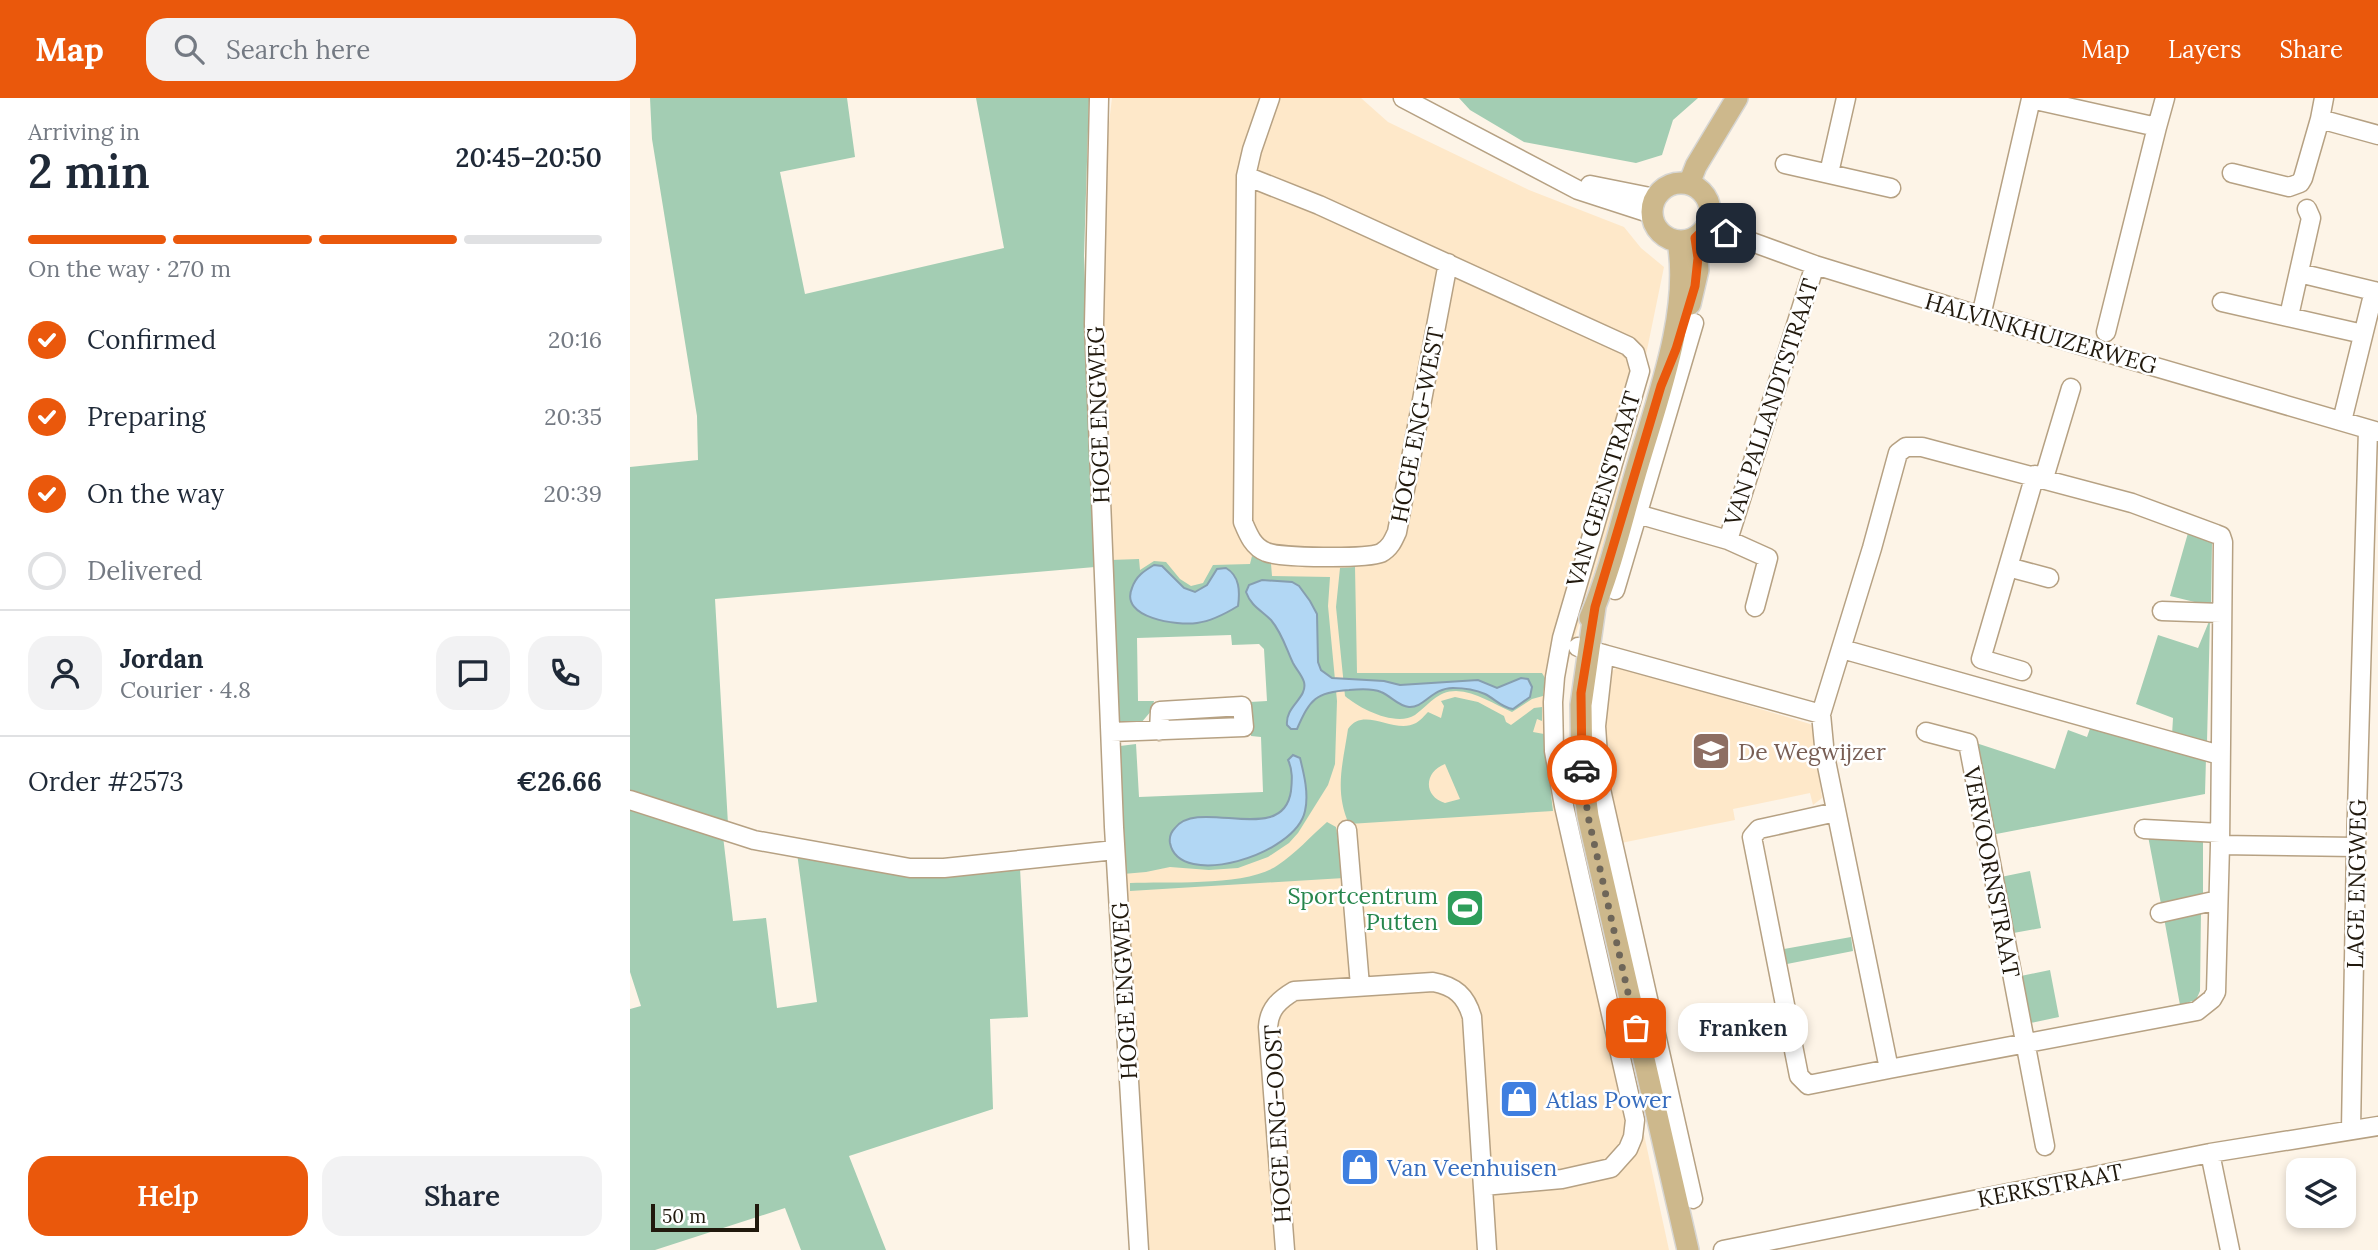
<!DOCTYPE html>
<meta charset="utf-8">
<style>
:root{--surface:#fff;--page:#f2f2f3;--text:#1f2937;--muted:#747a83;--line:#e0e1e3;--accent:#ea580c}
body{margin:0;font-family:Lora,serif;background:var(--page);color:var(--text);height:100vh;display:flex;flex-direction:column;font-size:26px;white-space:nowrap}
*{box-sizing:border-box;margin:0}
p{font-size:23px;color:var(--muted)}
.icon{flex:none;width:38px;height:38px;fill:none;stroke:currentColor;stroke-width:2;stroke-linecap:round;stroke-linejoin:round}
.map{position:relative;flex:1;overflow:hidden}
.details{display:flex;flex-direction:column;background:var(--surface);width:630px}
.details>*{flex:none}
.tools{position:absolute;left:1656px;top:1060px;display:grid;gap:14px}
.tools a{display:grid;place-items:center;width:70px;height:70px;border-radius:14px;background:var(--surface);box-shadow:0 4px 10px #0003;font-size:35px}
.scale{position:absolute;left:21px;bottom:18px;width:108px;box-sizing:border-box;padding-left:7px;border:4px solid #21190d;border-top:0;font-size:19px;line-height:24px;white-space:nowrap;color:#21190d;-webkit-text-stroke:5px #fff;paint-order:stroke}
.pin{position:absolute;display:grid;place-items:center;width:60px;height:60px;color:#fff;margin:-30px;border-radius:14px;box-shadow:0 4px 10px #0006}
.courier{position:absolute;display:grid;place-items:center;width:70px;height:70px;margin:-35px;border:5px solid #ea580c;border-radius:50%;background:#fff;color:#222;box-shadow:0 2px 9px #0007}
.bubble{position:absolute;height:49px;border-radius:21px;background:var(--surface);box-shadow:0 4px 10px #0003;font-size:23px;font-weight:600;line-height:49px;text-align:center}
.head em{font-style:normal;font-weight:600}
.head div{display:flex;flex-direction:column-reverse}
.head{display:flex;align-items:center;justify-content:space-between;height:119px;padding:0 28px}
h1{font-size:46px;font-weight:600;line-height:52px}
.bar{display:grid;grid-template-columns:repeat(4,1fr);gap:10px 7px;align-content:center;height:84px;padding:0 28px}
.bar i{height:9px;border-radius:5px;background:var(--line)}
.bar .active{background:var(--accent)}
.bar p{grid-column:span 4}
.line{display:flex;align-items:center;gap:18px;padding:0 28px;border-top:2px solid var(--line)}
.line div{flex:1}
.round{display:grid;place-items:center;flex:none;width:74px;height:74px;border-radius:21px;background:var(--page)}
ol{padding:0 28px;list-style:none}
li{display:flex;align-items:center;gap:21px;height:77px}
li p{margin-inline-start:auto}
li .icon{padding:7px;border-radius:50%;background:var(--accent);color:#fff;stroke-width:4}
li:last-child{color:var(--muted)}
li i{width:38px;height:38px;border:4px solid var(--line);border-radius:50%}
.primary-button{display:flex;gap:14px;margin-top:auto;padding:14px 28px}
.primary-button a{flex:1;height:80px;border-radius:21px;background:var(--accent);color:#fff;font-size:28px;font-weight:600;line-height:80px;text-align:center}
.primary-button a+a{background:var(--page);color:var(--text)}
header{display:flex;align-items:center;gap:42px;box-sizing:border-box;height:98px;padding:0 35px;background:var(--accent);color:#fff}
header strong{font-size:33px}
nav{display:flex;gap:38px;margin-inline-start:auto;font-size:24px}
.search{width:490px;height:63px;background:var(--page);display:flex;align-items:center;gap:18px;box-sizing:border-box;padding:0 24px;border-radius:21px;color:var(--muted);font-size:26px}
main{display:flex;flex:1;min-height:0}
.map>svg:first-child{display:block}
</style>
<header>
<strong>Map</strong>
<div class="search"><svg class="icon" aria-label="search" viewBox="0 0 24 24"><circle cx="10" cy="10" r="6"/><path d="M15 15l6 6"/></svg>Search here</div>
<nav><a>Map</a><a>Layers</a><a>Share</a></nav>
</header>
<main>
<section class="details">
<div class="head"><div><h1>2 min</h1><p>Arriving in</p></div><em>20:45–20:50</em></div>
<div class="bar"><i class="active"></i><i class="active"></i><i class="active"></i><i></i><p>On the way · 270 m</p></div>
<ol>
<li><svg class="icon" aria-label="check" viewBox="0 0 24 24"><path d="M5 12l5 5 9-10"/></svg>Confirmed<p>20:16</p></li>
<li><svg class="icon" aria-label="check" viewBox="0 0 24 24"><path d="M5 12l5 5 9-10"/></svg>Preparing<p>20:35</p></li>
<li><svg class="icon" aria-label="check" viewBox="0 0 24 24"><path d="M5 12l5 5 9-10"/></svg>On the way<p>20:39</p></li>
<li><i></i>Delivered</li>
</ol>
<div class="line" style="height:126px"><a class="round"><svg class="icon" aria-label="person" viewBox="0 0 24 24"><circle cx="12" cy="8" r="4"/><path d="M4 21q1-7 8-7t8 7"/></svg></a><div><b>Jordan</b><p>Courier · 4.8</p></div><a class="round"><svg class="icon" aria-label="chat" viewBox="0 0 24 24"><path d="M4 5h16v11H9l-5 4z"/></svg></a><a class="round"><svg class="icon" aria-label="phone" viewBox="0 0 24 24"><path d="M5 4h4l2 5-3 2q2 4 5 5l2-3 5 2v4C11 20 4 13 5 4z"/></svg></a></div>
<div class="line" style="height:91px"><div>Order #2573</div><b>€26.66</b></div>
<div class="primary-button"><a>Help</a><a>Share</a></div>
</section>
<div class="map">
<svg width="1748" height="1152" viewBox="0 0 1748 1152">
<rect width="100%" height="100%" fill="#fdf4e7"/>
<!-- built -->
<path fill="#fee8c9" d="M482,0h249l27,24 141,68 95,37 17,21 23,19 -49,239 -42,138 -11,43v56l12,68 95,439h-530l-25,-373 151,-80 7,-7 -5,-144 -15,-14 -139,3 -13,-312 6,-175z
M989,568l191,58 3,4 9,70 -9,7 -3,-12 -77,16 2,11 -114,23 -12,-55 -5,-46 1,-26 6,-44z"/>
<!-- green -->
<path fill="#a3cdb3" fill-rule="evenodd" d="M20,0h197l8,59 -75,15 25,122 199,-46 -28,-150h113l-5,158 11,311 -380,32 13,225 -98,-33v-324l68,-7 -1,-44 -45,-277z
M829,0h239l-25,22 -11,35 -26,8 -112,-21 -54,-32z
M1558,435l19,6 5,4 -1,63 -41,-10z
M622,458l19,8 1,12 58,1 -2,29 9,95 -2,63 -7,21 -30,48 -9,10 -21,14 -30,11 -29,2 -39,-3 -24,5 -23,2 -6,-125 3,-3 16,-2 3,53 124,-5 -2,-55 -10,-1 -1,-34 17,-1 -3,-52 -5,-5 -27,1 -1,-10 -94,3 1,63h16l-2,9 -11,13c-10,1 -17,2 -25,-5l-6,-158 29,-1 1,11 14,-9 12,1 14,17 11,7 12,-3 10,-18 37,-1z
M725,469l2,106h185l3,5 -2,18 -11,3 -20,13c-19,-8 -35,-20 -56,-21 -19,0 -27,14 -41,24 -19,12 -55,-6 -70,-19l-9,-89 4,-39z
M1580,521l-3,123 -35,-7 1,-17 -37,-14 22,-69 40,13z
M825,599l23,5 26,14 2,6 5,3 23,-17 8,-1v14l-5,-2 -4,13 11,2 9,77 -204,13c-15,-33 -6,-61 -1,-95 16,-24 46,6 68,-6 4,-2 9,-8 12,-11l13,6 3,-12 -3,-5zM815,666l15,35 -15,4c-22,-7 -21,-31 0,-39z
M1462,625l114,35 -1,36 -214,41 -18,-93 82,27 13,-39 19,7z
M0,709l93,29 10,85 33,-3 11,90 40,-6 -20,-149 151,23 72,-8 8,149 -38,2 3,90 -144,47 37,94h-85l-16,-42 -130,42h-25v-241l11,-3 -11,-34z
M697,724l9,5 8,51 -214,13v-8c39,-2 117,4 148,-18 17,-11 33,-29 49,-43z
M1518,738l55,2v57l-42,9z
M1400,773l11,57 -33,6 -12,-56z
M1571,812l-1,81 -4,9 -16,5 -16,-87z
M1221,839l2,14 -66,13 -3,-15z
M1420,872l9,47 -33,7 -10,-47z"/>
<!-- water -->
<path fill="#b2d7f4" stroke="#869eaf" stroke-width="2" d="M524,467l8,1 22,22 11,4 12,-7 10,-16 9,-1c14,8 14,24 12,38 -13,8 -26,15 -41,17 -19,3 -78,-5 -65,-35 4,-12 12,-17 22,-23z
M632,482l30,2 7,4 11,15 7,13 1,48 3,8 11,8 52,3 16,4 78,-5 19,8 24,-10 7,1 4,8 -2,10 -17,12c-11,-1 -18,-10 -28,-15 -9,-4 -23,-6 -32,-6 -21,0 -29,20 -44,19 -11,-1 -18,-11 -28,-15 -9,-4 -22,-3 -32,-2 -33,2 -39,9 -52,39h-6l-4,-4c-2,-19 21,-27 17,-43 -2,-7 -8,-13 -11,-19 -7,-15 -11,-30 -22,-43 -10,-10 -20,-14 -25,-28l3,-7z
M663,657l7,3c4,16 9,36 5,53 -9,44 -126,79 -135,32 -1,-6 1,-11 5,-15 24,-31 108,19 116,-37 1,-10 2,-21 -3,-31z"/>
<g fill="none" stroke-linecap="round" stroke-linejoin="round">
<!-- minor casing -->
<g stroke="#b6a183" stroke-width="21">
<path id="minor" d="M469,0l-5,226 20,503 25,423
M640,0l-18,52 -6,26 -3,346c5,12 10,25 23,30 14,6 100,7 115,1 9,-5 12,-12 16,-21l51,-269
M773,0l175,92 74,24
M1694,0l-4,21 58,16
M1155,66l106,24
M1199,75l17,-75
M1602,75l57,14 11,-4 3,-5 17,-59
M616,78l73,29 309,141 7,7 5,18 -78,267 -7,39 -2,25 1,49 10,55 71,314 -2,17 -5,12 -17,19 -49,11 -79,7
M960,87l65,13
M1078,128l107,39 166,51 397,116
M1669,175l79,19
M1592,204l141,32
M1351,218l50,-217 126,28 8,-29
M1659,218l22,-98 -4,-9
M1476,234l51,-205
M1712,323l32,-130
M1414,380l27,-90
M997,413l101,29 40,18 -13,49
M1098,442l87,-275
M1378,469l41,11
M985,492l79,-267
M1532,513l59,2
M948,549l243,67 51,-166 26,-95 8,-6h16l210,56 84,31 5,2 2,6 -3,303
M1212,551l378,106
M974,556l-8,72 4,59 93,414
M1392,573l-41,-12 54,-184
M1191,616l4,42 64,313 308,-58 15,-12 4,-7 4,-147 136,2
M481,634l133,-5 -2,-21 -82,5 -1,20
M1296,634l42,11 77,403
M0,702l124,40 156,28h34l171,-18
M1206,714l-72,16 -5,1 -7,8 47,239 9,9 81,-16
M1514,731l76,4
M717,732l13,156
M1530,815l58,-13
M1721,1032l5,-283 12,-418
M1580,1055l20,97
M655,1152l-17,-223c1,-18 11,-27 26,-36l139,-9c22,4 33,14 39,35l15,233
M1093,1152l487,-97 168,-27"/>
</g>
<!-- major casing -->
<g stroke="#d7d6d3" stroke-width="24">
<path id="major" d="M1022 114a29 29 0 1 1 58 0a29 29 0 1 1-58 0Z
M1059,86l7,-18 41,-68
M1060,206l8,-34 -3,-32
M965,509l-14,98 1,67 6,44 100,434
M960,520c20,-46 31,-95 45,-143 20,-70 56,-161 43,-233"/>
</g>
<!-- minor -->
<use href="#minor" stroke="#fff" stroke-width="18"/>
<!-- major -->
<use href="#major" stroke="#cdb88c" stroke-width="21"/>
</g>
<g fill="none" stroke-linecap="round" stroke-linejoin="round">
<!-- done -->
<path stroke="#6e6659" stroke-width="7" stroke-dasharray="0 12.6" d="M952,672l6,46 48,212"/>
<!-- route -->
<path stroke="#ea580c" stroke-width="9" d="M952,672l-1,-77 14,-86 66,-221 15,-37 19,-63 3,-28 -3,-20 12,-12 19,7"/>
</g>
<!-- icons -->
<defs>
<g id="school-square" transform="scale(2.0125)"><rect x="-9" y="-9" width="18" height="18" rx="4" fill="#8d6e63" stroke="#fff"/><path d="M0-5L7-2L0 1L-7-2ZM-4 1L0 2.5L4 1V4Q0 6-4 4Z" fill="#fff"/></g>
<g id="stadium-square" transform="scale(2.0125)"><rect x="-9" y="-9" width="18" height="18" rx="4" fill="#2e9e5b" stroke="#fff"/><path d="M0-5a6.5 5 0 1 0 0 10a6.5 5 0 1 0 0-10ZM-3.5-1.8h7v3.6h-7Z" fill="#fff"/></g>
<g id="shop-square" transform="scale(2.0125)"><rect x="-9" y="-9" width="18" height="18" rx="4" fill="#3f7fe0" stroke="#fff"/><path d="M-5-2.5h2.3a2.7 3.5 0 0 1 5.4 0H5L5.5 6h-11ZM-1.5-2.5h3a1.5 2.3 0 0 0-3 0Z" fill="#fff"/></g>
</defs>
<g fill-rule="evenodd">
<use href="#school-square" x="1081" y="653"/>
<use href="#stadium-square" x="835" y="810"/>
<use href="#shop-square" x="889" y="1001"/>
<use href="#shop-square" x="730" y="1069"/>
</g>
<g text-anchor="middle" dominant-baseline="central" stroke-width="5" stroke-linejoin="round" paint-order="stroke">
<!-- street labels -->
<g font-size="23" fill="#21190d" stroke="#fff">
<text transform="translate(1411 235) rotate(16)">HALVINKHUIZERWEG</text>
<text transform="translate(1141 304) rotate(-72)">VAN PALLANDTSTRAAT</text>
<text transform="translate(468 317) rotate(-92)">HOGE ENGWEG</text>
<text transform="translate(787 327) rotate(-79)">HOGE ENG-WEST</text>
<text transform="translate(973 391) rotate(-73)">VAN GEENSTRAAT</text>
<text transform="translate(1362 774) rotate(79)">VERVOORNSTRAAT</text>
<text transform="translate(1726 786) rotate(-89)">LAGE ENGWEG</text>
<text transform="translate(494 893) rotate(-93)">HOGE ENGWEG</text>
<text transform="translate(647 1026) rotate(-93)">HOGE ENG-OOST</text>
<text transform="translate(1420 1087) rotate(-11)">KERKSTRAAT</text>
</g>
<!-- education labels -->
<g font-size="23" fill="#785e54" stroke="#fff" text-anchor="start">
<text x="1108" y="653">De Wegwijzer</text>
</g>
<!-- leisure labels -->
<g font-size="23" fill="#27864d" stroke="#fff" text-anchor="end">
<text x="808" y="797">Sportcentrum<tspan x="808" dy="26">Putten</tspan></text>
</g>
<!-- shop labels -->
<g font-size="23" fill="#366cbe" stroke="#fff" text-anchor="start">
<text x="916" y="1001">Atlas Power</text>
<text x="757" y="1069">Van Veenhuisen</text>
</g>
</g>
</svg>
<div class="tools">
<a><svg class="icon" aria-label="layers" viewBox="0 0 24 24"><path d="M12 4l9 5-9 5-9-5zM3 14l9 5 9-5"/></svg></a>
</div>
<div class="scale">50 m</div>
<div class="pin" style="left:1006px;top:930px;background:#ea580c"><svg class="icon" aria-label="bag" viewBox="0 0 24 24"><path d="M5 8h14l-1 12H6zM9 8a3 3 0 0 1 6 0"/></svg></div>
<div class="pin" style="left:1096px;top:135px;background:#1f2937"><svg class="icon" aria-label="home" viewBox="0 0 24 24"><path d="M3 11l9-7 9 7M6 9v11h12V9"/></svg></div>
<div class="courier" style="left:952px;top:672px"><svg class="icon" aria-label="car" viewBox="0 0 24 24"><path d="M5 17H2v-5l4-1 3-4h7l3 4 3 1v5h-3M9 17h6M6 11h13"/><circle cx="7" cy="17" r="2"/><circle cx="17" cy="17" r="2"/></svg></div>
<div class="bubble" style="left:1048px;top:905px;width:130px">Franken</div>
</div>
</main>
